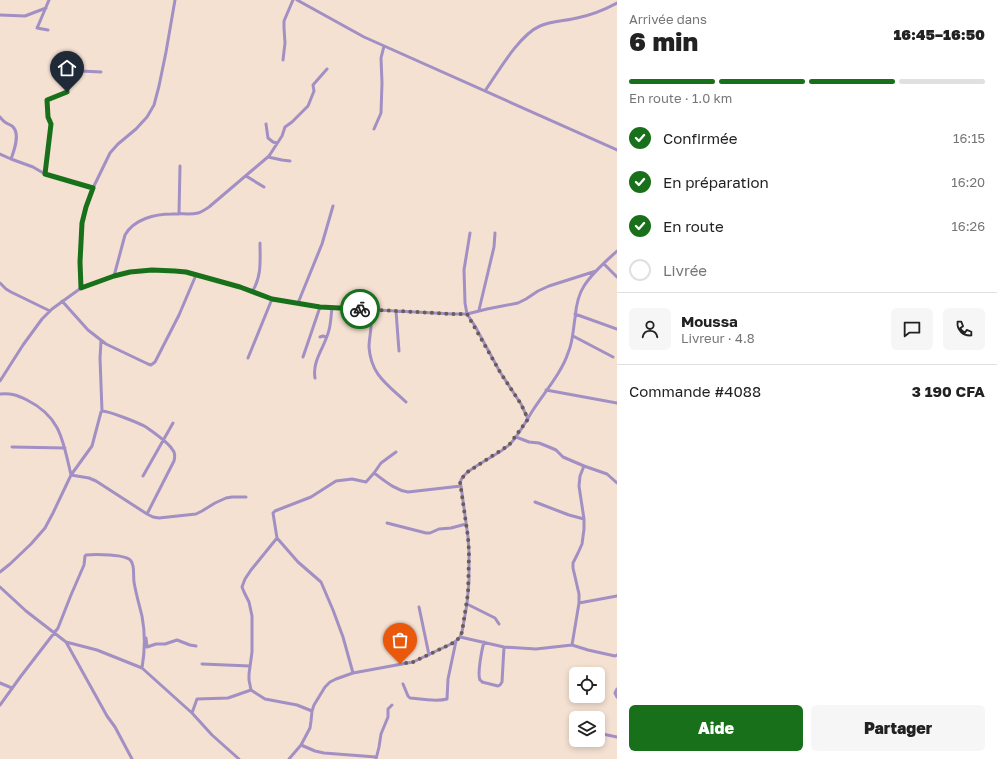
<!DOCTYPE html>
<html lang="fr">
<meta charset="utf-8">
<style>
:root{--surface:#fff;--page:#f6f6f6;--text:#222;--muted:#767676;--line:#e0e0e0;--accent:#19701b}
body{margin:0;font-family:"Golos Text",sans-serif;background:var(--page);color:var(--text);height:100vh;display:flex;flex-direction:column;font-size:15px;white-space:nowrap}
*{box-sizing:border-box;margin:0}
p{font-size:13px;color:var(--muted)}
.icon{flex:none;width:22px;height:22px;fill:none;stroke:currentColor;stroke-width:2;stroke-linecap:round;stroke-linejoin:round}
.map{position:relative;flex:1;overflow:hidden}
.drawer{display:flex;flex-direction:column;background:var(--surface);width:380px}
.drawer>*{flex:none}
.buttons{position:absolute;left:569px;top:667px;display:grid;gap:8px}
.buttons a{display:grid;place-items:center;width:36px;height:36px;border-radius:6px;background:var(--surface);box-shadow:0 2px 6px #0003;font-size:20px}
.pin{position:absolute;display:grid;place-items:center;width:34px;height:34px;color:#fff;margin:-41px -17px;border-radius:50% 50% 50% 0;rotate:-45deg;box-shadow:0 0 4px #0007}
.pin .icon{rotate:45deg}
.courier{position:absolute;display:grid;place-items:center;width:40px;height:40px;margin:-20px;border:3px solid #19701b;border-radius:50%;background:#fff;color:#222;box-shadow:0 1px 5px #0007}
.summary em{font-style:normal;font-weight:800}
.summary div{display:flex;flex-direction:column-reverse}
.summary{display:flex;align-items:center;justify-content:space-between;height:68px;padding:0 12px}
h1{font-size:26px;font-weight:800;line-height:30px}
.bar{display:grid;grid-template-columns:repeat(4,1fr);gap:6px 4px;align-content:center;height:48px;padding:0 12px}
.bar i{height:5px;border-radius:3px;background:var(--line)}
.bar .on{background:var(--accent)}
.bar p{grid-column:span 4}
.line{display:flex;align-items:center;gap:10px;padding:0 12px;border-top:1px solid var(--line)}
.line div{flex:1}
.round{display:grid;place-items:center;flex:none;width:42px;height:42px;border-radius:6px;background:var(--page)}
ol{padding:0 12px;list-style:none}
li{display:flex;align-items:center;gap:12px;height:44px}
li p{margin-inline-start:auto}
li .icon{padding:4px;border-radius:50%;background:var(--accent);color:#fff;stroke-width:4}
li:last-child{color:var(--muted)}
li i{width:22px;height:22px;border:2px solid var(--line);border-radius:50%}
.primary-button{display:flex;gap:8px;margin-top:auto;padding:8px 12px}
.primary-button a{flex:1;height:46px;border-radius:6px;background:var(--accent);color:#fff;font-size:16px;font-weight:800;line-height:46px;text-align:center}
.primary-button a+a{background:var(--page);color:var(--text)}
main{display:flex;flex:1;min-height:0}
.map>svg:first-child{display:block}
</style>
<main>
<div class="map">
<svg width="617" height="759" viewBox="0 0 617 759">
<rect width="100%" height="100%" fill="#f4e1d2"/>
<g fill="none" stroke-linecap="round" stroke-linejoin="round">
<!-- street -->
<path stroke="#a28fc3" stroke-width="3" d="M297,0l67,37 253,113
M0,15l25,1 21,-8
M48,30l-11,-2 1,-2 11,-26
M283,60l2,-17 -1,-15v-7l9,-21
M485,91c13,-19 34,-56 55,-65 11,-5 25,-5 37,-8 14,-3 27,-8 40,-15
M0,117c6,8 6,5 12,9 9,7 2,25 -1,33
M266,124l2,14 5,4 4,1
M374,129l7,-16 1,-30 -1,-25 3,-12
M0,154l11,5 22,8 12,7 48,14
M268,157l14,3 8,1
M45,174l6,-50 -3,-7 -1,-17 20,-8 7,-13 7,-8 20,1
M246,176l18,11
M179,214l1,-48
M470,233l-6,37 1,33 2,11 8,12 25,46 21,32 7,15
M604,264l13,13
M114,276l11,-41c9,-16 30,-21 47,-21 9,-1 18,1 26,-1 4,-1 8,-4 11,-6l60,-51 13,-20 3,-9 7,-5 16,-16 6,-15 -1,-6 14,-16
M0,283l6,6 5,3 39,19
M81,288l-1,-26 2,-39 4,-16 7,-19 17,-35 8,-9 18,-15 11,-12 7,-12 5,-19 7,-34 9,-52
M252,292c10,-16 8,-31 8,-49
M62,301l26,29 18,14 42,20 3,1 4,-3 24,-47 17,-40
M298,303l24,-59 11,-38
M369,310c0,5 2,10 2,15 0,7 -2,15 -2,22 2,28 18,37 37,55
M479,310l15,-63 1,-14
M396,311l3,40
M575,314l42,15
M573,336l40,21
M320,337l3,-1 3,1
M303,357l17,-50
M248,358l24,-59
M315,378c-3,-18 10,-31 14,-48 2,-7 2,-15 3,-22
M0,381l23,-36 19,-26 10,-10 29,-21 33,-12 16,-4 22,-2 34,2 54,15 32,12 48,8 133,7h14l20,-5 31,-6 8,-4 12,-8 11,-5 47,-15
M546,390l71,13
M0,394c11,-1 17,1 27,6 34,17 36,41 44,75l18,3 7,3 51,33 6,3 6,1 37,-4 6,-3 13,-8 11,-5 6,-1h14
M102,411c7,0 37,12 44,16 7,5 22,15 26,22 3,3 3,8 2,12l-27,53
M516,437l13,5 10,1 10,4 7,3 7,7 21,9 23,8 10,9
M12,447l53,1
M374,473c11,8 21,17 34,19l53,-6
M143,476l30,-53
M535,502l34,13 15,4
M387,523l39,10h4l9,-4 12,-1 15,-4
M277,538l-26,32 -6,9 -3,8 2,5 5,10 3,14v36l-3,22v6l2,10 14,9 32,6 15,6
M0,572l10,-8 21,-20 14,-16 8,-15 18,-38 21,-29 9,-34 1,-1 -2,-53 1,-17
M0,587l26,24 40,31 41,74 8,11 17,32
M579,603l38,-7
M467,604l28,14 4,6
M419,607l10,48
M460,637l44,10 32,2 36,-4 16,5 27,6 2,-1
M144,638h2l1,9 9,-3h9l12,-4 13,5 6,1
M66,642l31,8 45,18 50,45 20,22 27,24
M484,642c-2,7 -7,32 -4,38 1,1 2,1 2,2l16,4 2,-1 2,-3 2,-35
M572,645l7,-42v-9l-6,-26v-5l5,-10 4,-9 2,-15v-10l-5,-33 1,-10 4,-10
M202,664l48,2
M353,673l-10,-36 -10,-27 -12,-28 -23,-20 -21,-24 -4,-25 2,-2 36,-14 25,-16 16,-2 14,3 8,-9 7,-10 15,-11
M0,683l12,5
M403,684l5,12 2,2c11,1 26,4 37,1l1,-20 8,-38
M617,689l-2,4 2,4
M0,705l21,-29 37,-48 13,-33 13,-30 1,-9 1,-1c8,-1 41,-1 45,6 4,5 2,15 3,21 2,12 5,22 8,34 3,16 3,35 0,52
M192,713l5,-14 31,-1 23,-8
M598,733l19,4
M301,745l14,6 9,2 52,4
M289,759l12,-14 9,-17 1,-7 1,-10 2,-6 11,-18 5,-5 6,-3 17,-6 60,-11 38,-18 5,-3 4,-4 2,-5 5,-28 2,-23v-29l-1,-15 -7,-51c-1,-2 -1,-3 0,-6 4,-11 38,-25 48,-35 10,-10 17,-24 24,-35 11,-17 29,-38 35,-57 5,-11 5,-23 7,-35 1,-11 3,-23 9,-32 8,-13 22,-25 33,-35
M376,759l3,-12 2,-13 7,-17v-8l4,-4"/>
</g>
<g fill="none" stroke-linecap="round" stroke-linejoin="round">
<!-- done -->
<path stroke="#695e55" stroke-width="4" stroke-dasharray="0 7.2" d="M360,309l93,5h14l33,58 21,32 7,15 -19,26 -43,28 -3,4 -3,5 8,55 1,15 -1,41 -6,39 -2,5 -4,4 -5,3 -38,18 -13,2"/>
<!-- route -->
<path stroke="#19701b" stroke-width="5" d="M67,92l-20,8 1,17 3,7 -6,50 48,14 -7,19 -4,16 -2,39 1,26 33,-12 16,-4 22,-2 23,1 11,1 54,15 32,12 48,8 40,2"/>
</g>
</svg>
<div class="buttons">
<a><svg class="icon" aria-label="locate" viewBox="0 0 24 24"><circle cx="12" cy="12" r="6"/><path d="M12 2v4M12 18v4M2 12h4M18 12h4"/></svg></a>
<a><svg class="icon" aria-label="layers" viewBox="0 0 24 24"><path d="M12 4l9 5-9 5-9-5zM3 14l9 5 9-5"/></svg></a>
</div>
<div class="pin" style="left:400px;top:664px;background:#ea580c"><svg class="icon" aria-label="bag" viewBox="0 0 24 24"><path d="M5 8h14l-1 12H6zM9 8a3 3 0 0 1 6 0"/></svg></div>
<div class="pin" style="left:67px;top:92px;background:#1f2937"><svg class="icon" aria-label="home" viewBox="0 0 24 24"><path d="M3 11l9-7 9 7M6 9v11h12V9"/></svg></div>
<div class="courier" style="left:360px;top:309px"><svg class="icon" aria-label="bike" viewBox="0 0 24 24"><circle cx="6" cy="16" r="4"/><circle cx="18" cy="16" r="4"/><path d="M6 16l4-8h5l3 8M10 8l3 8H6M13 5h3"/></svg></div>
</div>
<section class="drawer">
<div class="summary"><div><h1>6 min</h1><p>Arrivée dans</p></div><em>16:45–16:50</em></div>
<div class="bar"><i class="on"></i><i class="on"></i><i class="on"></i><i></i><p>En route · 1.0 km</p></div>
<ol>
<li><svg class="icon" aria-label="check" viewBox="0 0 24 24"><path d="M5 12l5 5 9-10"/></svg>Confirmée<p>16:15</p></li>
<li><svg class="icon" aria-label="check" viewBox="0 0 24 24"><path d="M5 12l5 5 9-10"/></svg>En préparation<p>16:20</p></li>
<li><svg class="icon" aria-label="check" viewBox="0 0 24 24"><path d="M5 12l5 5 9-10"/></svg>En route<p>16:26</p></li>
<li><i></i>Livrée</li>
</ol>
<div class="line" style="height:72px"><a class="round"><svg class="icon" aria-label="person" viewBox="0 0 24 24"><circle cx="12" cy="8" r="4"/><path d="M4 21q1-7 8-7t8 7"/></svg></a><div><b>Moussa</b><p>Livreur · 4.8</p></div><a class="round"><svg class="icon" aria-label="chat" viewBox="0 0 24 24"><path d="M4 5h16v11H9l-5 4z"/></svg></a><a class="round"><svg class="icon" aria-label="phone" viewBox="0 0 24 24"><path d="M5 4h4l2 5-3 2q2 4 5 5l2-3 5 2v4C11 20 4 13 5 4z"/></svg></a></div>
<div class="line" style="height:52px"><div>Commande #4088</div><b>3 190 CFA</b></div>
<div class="primary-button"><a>Aide</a><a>Partager</a></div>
</section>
</main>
